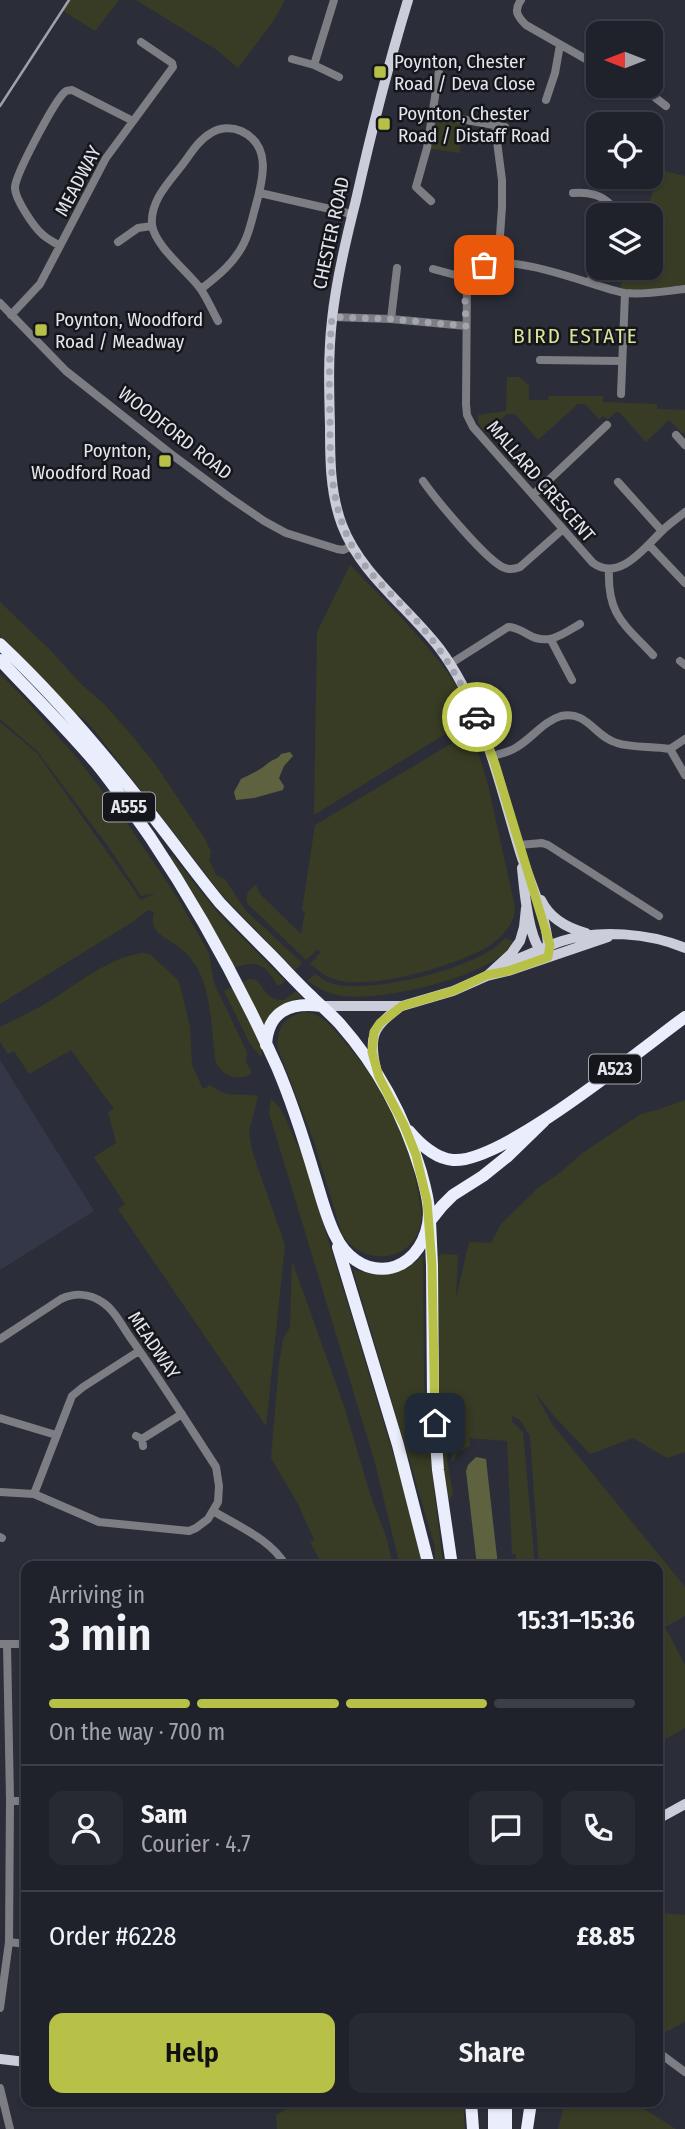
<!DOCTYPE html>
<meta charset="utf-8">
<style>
:root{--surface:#20222b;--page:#282a33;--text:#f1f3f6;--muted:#a2a4a9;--line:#3d3f47;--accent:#b7c148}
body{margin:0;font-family:"Fira Sans Condensed",sans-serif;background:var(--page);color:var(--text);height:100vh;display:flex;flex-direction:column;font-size:26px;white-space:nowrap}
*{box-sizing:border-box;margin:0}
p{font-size:23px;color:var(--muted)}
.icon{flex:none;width:38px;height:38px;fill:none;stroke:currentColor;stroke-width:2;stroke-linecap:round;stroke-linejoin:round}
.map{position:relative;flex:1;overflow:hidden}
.details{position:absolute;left:21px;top:1561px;width:642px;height:546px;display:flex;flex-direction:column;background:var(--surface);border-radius:14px;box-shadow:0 2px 5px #0004,0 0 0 2px var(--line)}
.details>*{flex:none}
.needle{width:46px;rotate:270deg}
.buttons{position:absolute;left:586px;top:21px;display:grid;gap:14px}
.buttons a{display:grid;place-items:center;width:77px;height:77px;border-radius:14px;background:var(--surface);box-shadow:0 2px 5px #0004,0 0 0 2px var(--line);font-size:35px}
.pin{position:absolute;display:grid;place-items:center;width:60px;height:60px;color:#fff;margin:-30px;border-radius:14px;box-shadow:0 4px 10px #0006}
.courier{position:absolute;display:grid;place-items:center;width:70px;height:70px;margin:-35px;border:5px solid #b7c148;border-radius:50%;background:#fff;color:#222;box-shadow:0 2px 9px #0007}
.summary em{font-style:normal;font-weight:600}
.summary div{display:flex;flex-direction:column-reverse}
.summary{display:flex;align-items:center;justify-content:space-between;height:119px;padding:0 28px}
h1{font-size:46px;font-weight:600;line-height:52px}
.bar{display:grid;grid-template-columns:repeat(4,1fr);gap:10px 7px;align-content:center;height:84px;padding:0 28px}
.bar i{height:9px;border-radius:5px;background:var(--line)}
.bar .active{background:var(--accent)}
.bar p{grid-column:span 4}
.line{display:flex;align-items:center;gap:18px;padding:0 28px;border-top:2px solid var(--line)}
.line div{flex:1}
.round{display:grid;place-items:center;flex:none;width:74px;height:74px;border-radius:14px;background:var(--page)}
.button{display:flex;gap:14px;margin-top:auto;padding:14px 28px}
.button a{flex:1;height:80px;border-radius:14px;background:var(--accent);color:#111;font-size:28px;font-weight:600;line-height:80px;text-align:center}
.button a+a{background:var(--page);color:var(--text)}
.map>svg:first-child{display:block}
</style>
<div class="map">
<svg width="685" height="2129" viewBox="0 0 685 2129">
<rect width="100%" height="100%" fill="#2b2e39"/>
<!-- built -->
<path fill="#343747" d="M0,1060l94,151 -94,59z"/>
<!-- green -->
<path fill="#393c24" d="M70,0h49l-24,31 -33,-21z
M136,0h149l-11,20 -36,48 -21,-18z
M433,114l30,5 -3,34 -33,-5z
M660,170l25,6v113l-66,2 8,-23h24v-53h-6z
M507,377h12l10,8v15h19l1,-4h54v6l54,2v5l28,1v23h-3l-13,-13 -23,22 -27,-30h-3l-8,7 -5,-3 -4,3 -14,-15h-7l-40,36 -23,-26h-8l-21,19 -8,-10v-8l28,-4z
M350,565c24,25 118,115 117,148 0,3 -3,7 -4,10l-149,92 3,-183z
M0,602l50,48 32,35 22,19 25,28 26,32 50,75 6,13 -2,8 7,15 9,4 20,31 57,53 -7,7 -73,-75 -127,-164 -10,-11 -13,-9 -72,-75z
M0,674l26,26 51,58 50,65 50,74 32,56 5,30 33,69 -1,10 6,11c-13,9 -28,4 -36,-10 -5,-31 -4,-75 -22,-100 -5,-8 -12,-14 -19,-19 -14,-9 -26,-13 -21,-32l-6,-2 -14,11 -134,83v-282l37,31 104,147 15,-7 -15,3 -33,-50 -71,-95 -37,-32z
M473,733l3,2 -1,8 12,38 28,126c0,16 -12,30 -26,39 -32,19 -115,44 -152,34 -11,-3 -19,-9 -27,-17l7,-5 -1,-1 5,-5 -4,-2 -11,10 -58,-56c-4,-10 1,-14 8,-19l5,10 40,39 4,-22 -3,-2 13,-85 149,-89z
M172,855l46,58 67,68 -4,4h-4c-11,-20 -20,-26 -43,-17l-66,-110z
M505,938l10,4c-23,35 -132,59 -173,54 -13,-2 -24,-8 -35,-15l8,-7c6,4 12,8 19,10 38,10 147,-16 171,-46z
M144,953l7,2 28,26 11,46 2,38 11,24 7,-4c19,15 28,7 48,11l-9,36 3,19 33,94 -19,181 -148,-217 7,-5 -31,-47 22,-14 -8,-31 6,-3 -43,-59 -42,24 -15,-23 -6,3 -8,-12v-15c18,-9 36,-17 53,-28 27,-17 58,-43 91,-46z
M249,979l8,1c9,12 11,20 27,20l12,-9 7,7c-22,3 -26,12 -38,30l-24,-45z
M232,987l29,58 1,13 -12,-14 -26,-53z
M306,1012c16,2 27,16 37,28 38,43 66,96 75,152 1,9 4,18 3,27 -3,43 -58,50 -79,15l-29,-95 -35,-90c-2,-21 7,-34 28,-37z
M271,1099c16,11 18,35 30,51l103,340 20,76h-24l-25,-103 -106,-350z
M685,1100v352l-18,6 -34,-20 -43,16 -37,-39 -19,-24 18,33 133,163v29l-20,11 20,38v63l-27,15v-177h-119l-9,-130 -10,-16 -8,-4v6l11,10 12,134h-22v-7l3,-1v-4h-4l-5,-113 -38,-3 1,8 -12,6 -6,11c-2,-13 1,-16 12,-21v-3l-11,1 -3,3 -3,15 6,36 -5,7 -3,-4 -7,-107v-133l4,-3 16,1 -2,44 13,-57 22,1 10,-19 37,-36 23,-16 20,-18 60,-40 16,-4z
M423,1255l1,126 3,47 16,138h-8v-19l-82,-277 1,-1c23,10 52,5 69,-14z
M292,1261l52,145 26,88 16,42 7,30h-70l-13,-24 4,-2 -16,-36 -27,-46 8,-94 4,-25 7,-12z
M660,1913l25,2v107l-24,12 -3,-7v-100z
M298,2102h165l2,27h-188l-1,-14z
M565,2102h68l43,27h-118z"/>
<!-- water -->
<path fill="#5e623e" d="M290,752l3,4 -9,10 -5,12 5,8 -1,4 -29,8 -18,2 -2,-8 7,-13c10,-5 18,-8 26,-15 5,-5 10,-4 14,-10z
M476,1457l10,2 12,107h-21l-11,-95 2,-6z"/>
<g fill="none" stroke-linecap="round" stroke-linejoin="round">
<!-- minor -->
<path stroke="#7d7e84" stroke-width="8" d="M521,0c-8,11 -3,17 5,25l72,41
M292,59l22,6 25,12
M314,65l20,-65
M635,86l13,6 18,14
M546,100l9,-27 5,-28
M433,114l72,13
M495,126l7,54v27l-4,57
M260,193l92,21
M573,193c16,-1 28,1 39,13v9
M431,201l-15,-14 11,-39 12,-77
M118,242l20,-14 14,-2
M60,246c-6,-4 -13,-7 -18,-12 -8,-7 -28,-36 -27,-47 1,-14 37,-80 47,-92 4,-5 4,-4 10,-5l61,31
M433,269l26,7 8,5
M590,282l8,-25
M201,289c17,-13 34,-27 43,-46 5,-10 7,-20 10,-31 7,-26 21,-66 -13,-81 -9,-4 -21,-4 -30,2 -14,8 -22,24 -32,36 -13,16 -29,34 -27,56 3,21 35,46 48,63 7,10 12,22 18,33
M685,289c-19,2 -40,6 -60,4 -33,-5 -138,-56 -158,-12l-1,123 1,11 6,12 120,136c27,19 52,-16 70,-33 7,-7 15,-12 22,-18
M0,303l66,68 105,83 58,43 35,24 22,12 51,16 6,1 9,-4
M11,315l29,-31 66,-126 67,-91 -1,-4 -31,-21
M332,317l59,2 75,7
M391,319l6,-51
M540,360l82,1
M621,394l4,-101
M676,435l9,10
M423,481c12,17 65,82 82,87 5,2 10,1 15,-1l43,-38
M618,482l44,49
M533,495l74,-70
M649,545l36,38
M609,569c-2,46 15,55 44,86
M551,640l21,40
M680,661l5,4
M450,664l58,-37c9,0 13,4 21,8 19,11 34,-1 51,-11
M670,749l15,26
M492,756c8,-2 18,-4 25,-9 15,-9 27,-26 44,-31 26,-6 34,21 56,27 14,5 37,3 53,6l15,-10
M519,845l23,-2 6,2 111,71
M0,1339l61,-40c13,-6 28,-6 41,3 13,8 21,26 30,38 29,41 56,84 84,127l3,19 -1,16 -10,17 -12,9 -7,3 -90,-9 -65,-28 -34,-2
M0,1418l56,17
M136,1436l6,3 1,7
M142,1439l40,-25
M34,1494l38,-98 11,-9 56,-36
M213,1511c25,15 59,29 73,55
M0,1537l2,1
M0,1644h26
M10,1801h16
M658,1831v30
M9,1942l17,2
M0,2008l9,-66 1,-143 -3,-155
M658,2052l27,20
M0,2088l10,41"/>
<!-- major -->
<path stroke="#cbceda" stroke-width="10" d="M408,0c-20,66 -37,133 -52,200 -10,39 -20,80 -24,120 -4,35 -3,70 -2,106 0,33 0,67 12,99 19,50 66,82 98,124 45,61 59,136 81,206 10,30 30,71 27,102
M522,868c2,20 6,74 22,86
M541,900c9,19 26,28 45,33
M500,965c22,-6 41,-17 62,-24 36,-12 88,-8 123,7
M487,976l21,-5 100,-34
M321,1006h81l51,-15 34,-15 24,-22 9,-13 4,-14 2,-19
M376,1069c-8,-35 -2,-42 25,-63
M658,1819l27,-15
M0,2059l26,3"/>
<!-- highway -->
<path stroke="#eaedfc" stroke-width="12" d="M0,644c51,48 96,100 139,155 28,34 53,70 81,104 16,17 32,33 49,50 14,14 28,30 43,44 9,9 19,17 28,27 37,42 65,94 81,148 5,19 12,41 5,60 -16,49 -70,48 -91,3 -9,-18 -14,-39 -20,-58 -11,-37 -23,-75 -38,-110 -36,-80 -78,-157 -127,-230 -18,-25 -35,-51 -55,-75 -30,-35 -63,-68 -95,-102
M266,1045c2,-34 24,-43 55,-39
M409,1131c10,12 27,28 44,29 49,4 188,-111 232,-143
M338,1247l60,198 31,121
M452,1566l-14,-96 -5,-71 -1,-134 -2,-44 12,-15 11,-11 30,-19 25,-20 36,-35
M471,2102l2,27
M494,2102v27
M506,2102v27
M527,2129l4,-27"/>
<!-- rail -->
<path stroke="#a0a2ab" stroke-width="2.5" d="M0,106l69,-106"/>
</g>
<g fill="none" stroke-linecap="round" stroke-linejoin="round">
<!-- done -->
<path stroke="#a3a4ad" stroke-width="7" stroke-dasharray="0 12.6" d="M477,717c-16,-36 -36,-69 -62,-98 -19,-21 -42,-40 -57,-63 -26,-41 -28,-86 -28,-133 -1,-36 -1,-71 2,-106l59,2 75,7c0,-20 -7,-53 18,-61"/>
<!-- route -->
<path stroke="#b7c148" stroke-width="9" d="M435,1423l-3,-158 -5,-64 -11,-46 -12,-30 -25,-48 -7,-25 2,-20 6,-9 22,-17 51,-15 34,-16 21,-4 40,-14 2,-12 -55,-181 -18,-47"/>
</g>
<!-- markers -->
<g fill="#b7c148" stroke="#15161b" stroke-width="2.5">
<rect x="373" y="65" width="14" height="14" rx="3.5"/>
<rect x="377" y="117" width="14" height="14" rx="3.5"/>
<rect x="34" y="323" width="14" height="14" rx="3.5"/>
<rect x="158" y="454" width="14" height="14" rx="3.5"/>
</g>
<g text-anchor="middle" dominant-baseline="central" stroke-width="5" stroke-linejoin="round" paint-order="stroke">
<!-- shield labels -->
<g fill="#15161b" stroke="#a5a6ad" stroke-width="2">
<rect x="103" y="792.5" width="52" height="29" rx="5"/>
<rect x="589" y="1054.5" width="52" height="29" rx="5"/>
</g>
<g font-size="18" font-weight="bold" fill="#e3e4ec">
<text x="129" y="807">A555</text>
<text x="615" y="1069">A523</text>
</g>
<!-- poi labels -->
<g font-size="19" fill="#e3e4ec" stroke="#15161b" text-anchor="start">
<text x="394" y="61">Poynton, Chester<tspan x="394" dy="22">Road / Deva Close</tspan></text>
<text x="398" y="113">Poynton, Chester<tspan x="398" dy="22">Road / Distaff Road</tspan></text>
<text x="55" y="319">Poynton, Woodford<tspan x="55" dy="22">Road / Meadway</tspan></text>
<text x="151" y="450" text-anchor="end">Poynton,<tspan x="151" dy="22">Woodford Road</tspan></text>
</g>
<!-- street labels -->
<g font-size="19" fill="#e3e4ec" stroke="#15161b">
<text transform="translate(78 181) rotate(-62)">MEADWAY</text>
<text transform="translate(331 233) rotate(-78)">CHESTER ROAD</text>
<text transform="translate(175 433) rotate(38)">WOODFORD ROAD</text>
<text transform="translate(541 481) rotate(49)">MALLARD CRESCENT</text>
<text transform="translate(154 1345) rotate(56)">MEADWAY</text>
</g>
<!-- neighbourhood labels -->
<g font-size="21" letter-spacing="2" fill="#dbe396" stroke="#15161b">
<text x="576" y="336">BIRD ESTATE</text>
</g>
</g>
</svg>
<div class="buttons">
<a><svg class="needle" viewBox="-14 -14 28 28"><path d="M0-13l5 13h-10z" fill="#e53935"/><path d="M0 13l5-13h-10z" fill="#a2a4a9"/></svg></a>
<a><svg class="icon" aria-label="locate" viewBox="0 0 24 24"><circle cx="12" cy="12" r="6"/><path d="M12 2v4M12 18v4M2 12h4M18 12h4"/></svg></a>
<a><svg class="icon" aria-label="layers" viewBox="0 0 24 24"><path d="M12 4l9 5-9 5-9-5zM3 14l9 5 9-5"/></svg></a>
</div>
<div class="pin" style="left:484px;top:265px;background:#ea580c"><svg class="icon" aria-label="bag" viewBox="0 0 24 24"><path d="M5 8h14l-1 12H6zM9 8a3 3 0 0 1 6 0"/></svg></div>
<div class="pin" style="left:435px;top:1423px;background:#1f2937"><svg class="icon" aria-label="home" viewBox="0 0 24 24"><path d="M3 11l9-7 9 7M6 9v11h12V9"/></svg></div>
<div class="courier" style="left:477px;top:717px"><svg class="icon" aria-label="car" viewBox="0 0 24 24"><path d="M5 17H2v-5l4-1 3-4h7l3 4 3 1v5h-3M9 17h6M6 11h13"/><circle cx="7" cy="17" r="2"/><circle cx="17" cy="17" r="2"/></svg></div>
<section class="details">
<div class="summary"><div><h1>3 min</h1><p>Arriving in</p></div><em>15:31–15:36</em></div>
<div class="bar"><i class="active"></i><i class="active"></i><i class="active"></i><i></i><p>On the way · 700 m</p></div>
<div class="line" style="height:126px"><a class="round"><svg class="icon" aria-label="person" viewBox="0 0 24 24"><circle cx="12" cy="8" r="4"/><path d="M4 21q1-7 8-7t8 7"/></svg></a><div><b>Sam</b><p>Courier · 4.7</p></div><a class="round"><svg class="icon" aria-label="chat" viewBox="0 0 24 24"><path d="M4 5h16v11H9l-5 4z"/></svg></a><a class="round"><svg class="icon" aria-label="phone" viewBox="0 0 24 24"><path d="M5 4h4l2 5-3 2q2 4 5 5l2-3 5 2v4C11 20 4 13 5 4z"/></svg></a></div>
<div class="line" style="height:91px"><div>Order #6228</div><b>£8.85</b></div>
<div class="button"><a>Help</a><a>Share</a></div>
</section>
</div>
